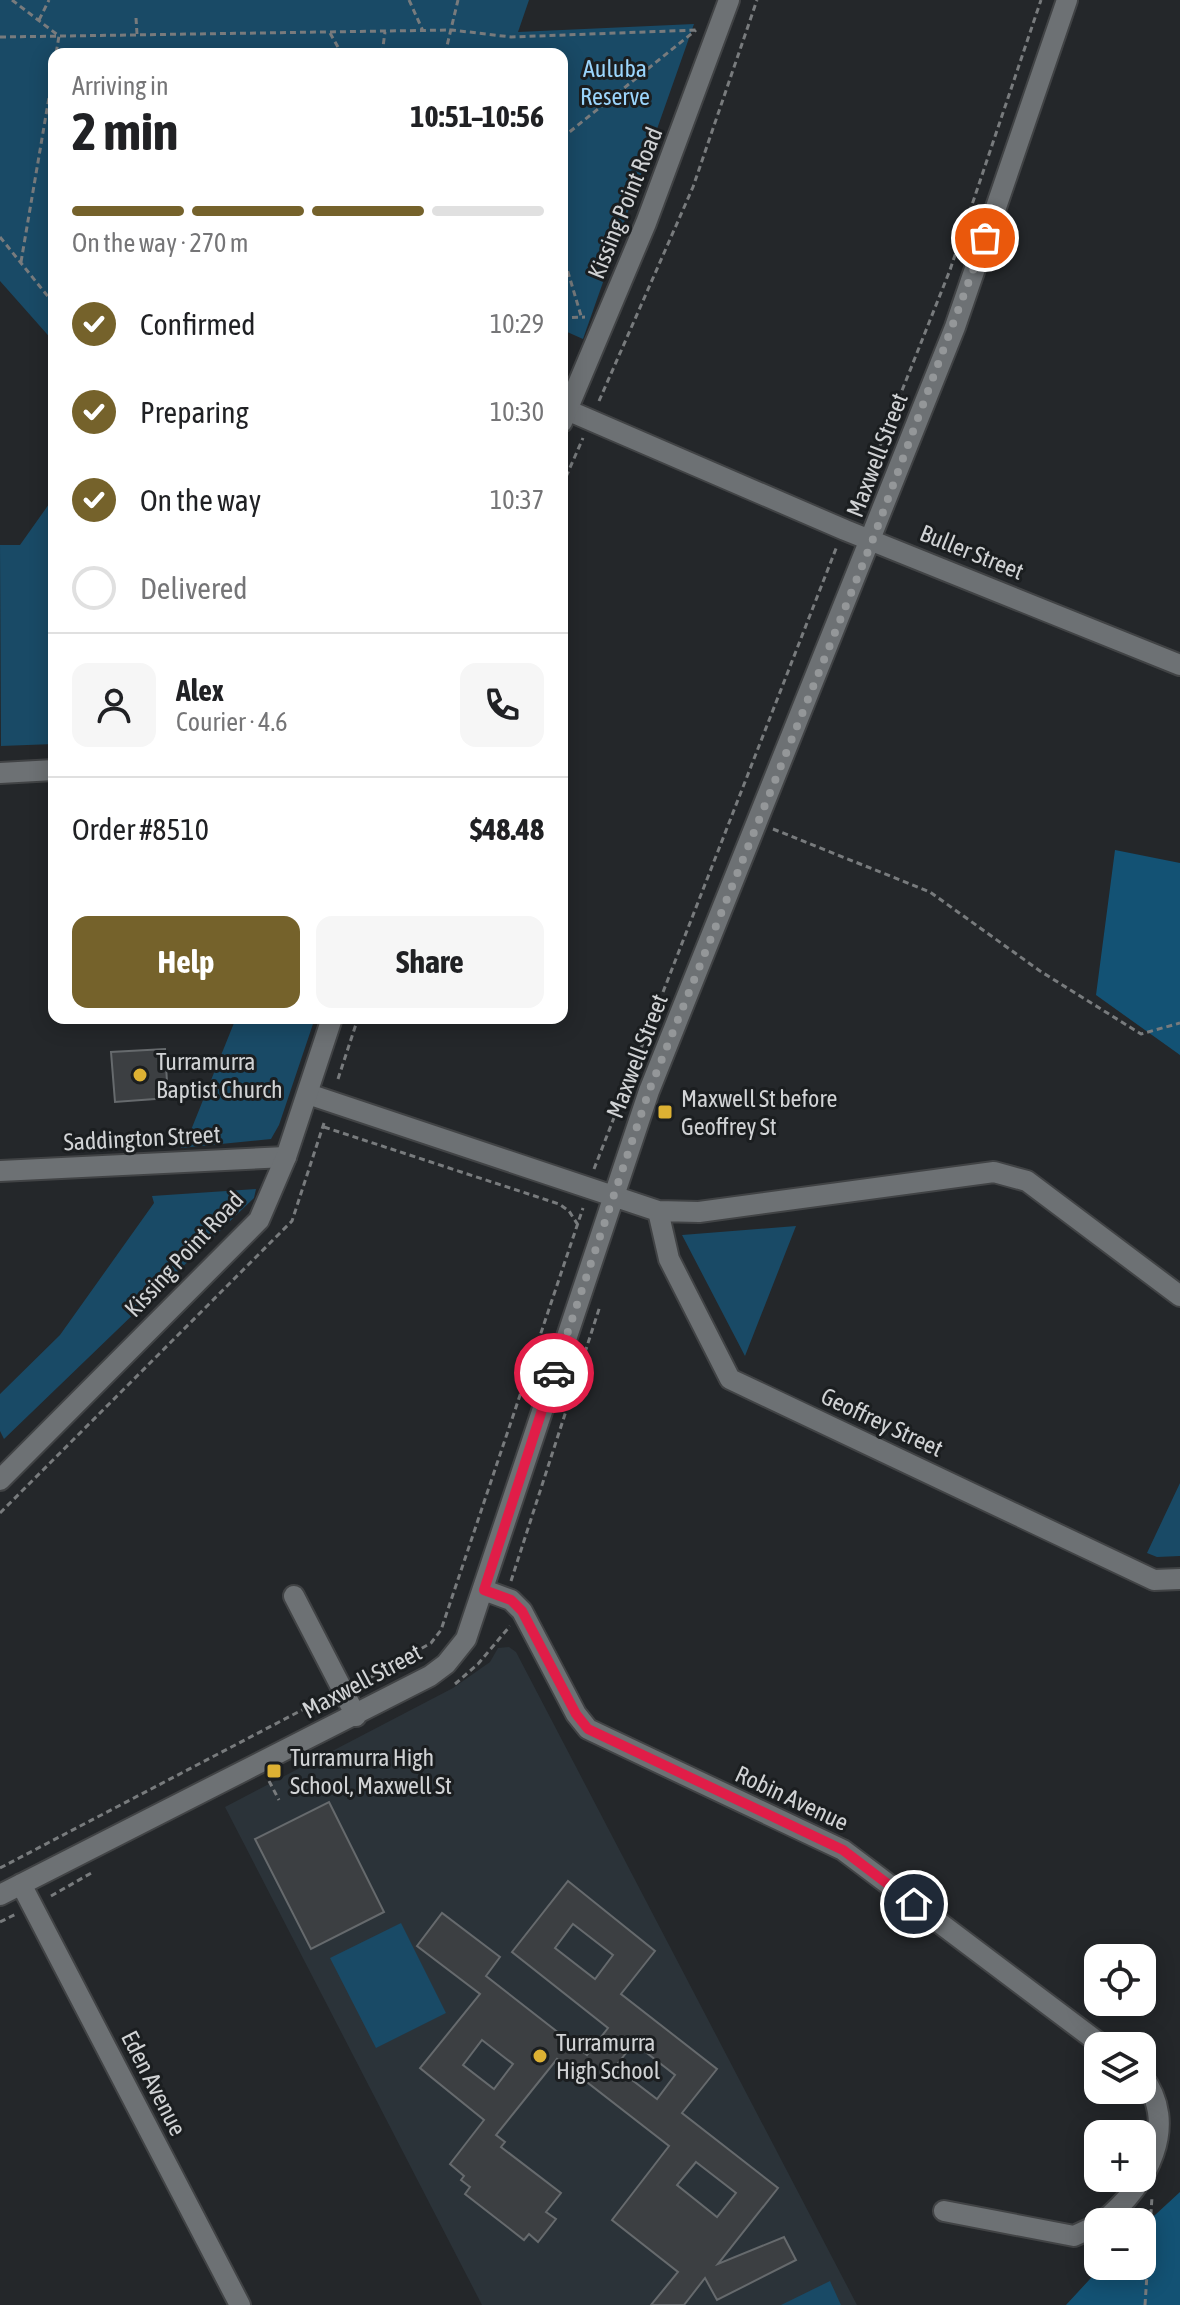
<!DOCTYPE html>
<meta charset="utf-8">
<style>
:root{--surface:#fff;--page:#f6f6f6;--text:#202124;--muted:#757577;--line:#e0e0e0;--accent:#75622b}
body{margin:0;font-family:"Asap Condensed",sans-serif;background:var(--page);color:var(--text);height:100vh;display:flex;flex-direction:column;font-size:30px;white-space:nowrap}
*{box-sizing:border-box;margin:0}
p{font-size:26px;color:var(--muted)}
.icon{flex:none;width:44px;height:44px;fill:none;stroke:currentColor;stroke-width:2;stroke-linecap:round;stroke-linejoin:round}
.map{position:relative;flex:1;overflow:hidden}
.panel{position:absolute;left:48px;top:48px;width:520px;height:976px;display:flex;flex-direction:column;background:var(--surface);border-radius:16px;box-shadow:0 4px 20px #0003}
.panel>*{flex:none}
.buttons{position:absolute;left:1084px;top:1944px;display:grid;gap:16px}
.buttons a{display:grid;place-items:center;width:72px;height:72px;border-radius:16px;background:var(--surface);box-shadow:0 4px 20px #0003;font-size:40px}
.pin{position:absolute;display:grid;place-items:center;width:68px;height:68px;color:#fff;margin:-34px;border:4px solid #fff;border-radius:50%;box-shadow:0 2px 8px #0007}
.courier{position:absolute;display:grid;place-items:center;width:80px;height:80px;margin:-40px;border:6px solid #e11d48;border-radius:50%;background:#fff;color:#222;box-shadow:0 2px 10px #0007}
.headline em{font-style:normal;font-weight:700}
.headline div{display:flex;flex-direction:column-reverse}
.headline{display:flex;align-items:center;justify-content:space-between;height:136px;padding:0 24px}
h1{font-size:52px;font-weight:700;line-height:60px}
.bar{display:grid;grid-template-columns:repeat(4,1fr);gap:12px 8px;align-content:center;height:96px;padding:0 24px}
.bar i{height:10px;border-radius:6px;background:var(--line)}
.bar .active{background:var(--accent)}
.bar p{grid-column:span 4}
.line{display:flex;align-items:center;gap:20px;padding:0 24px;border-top:2px solid var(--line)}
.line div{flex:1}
.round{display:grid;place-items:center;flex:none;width:84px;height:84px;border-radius:16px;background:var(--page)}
ol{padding:0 24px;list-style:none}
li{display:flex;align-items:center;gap:24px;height:88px}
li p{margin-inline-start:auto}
li .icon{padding:8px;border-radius:50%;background:var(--accent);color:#fff;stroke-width:4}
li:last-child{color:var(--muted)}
li i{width:44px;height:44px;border:4px solid var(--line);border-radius:50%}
.primary-button{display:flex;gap:16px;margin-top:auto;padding:16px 24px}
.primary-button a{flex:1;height:92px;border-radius:16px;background:var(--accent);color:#fff;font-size:32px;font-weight:700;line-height:92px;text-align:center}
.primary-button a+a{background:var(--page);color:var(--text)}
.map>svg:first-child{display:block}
</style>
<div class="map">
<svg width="1180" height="2305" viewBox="0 0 1180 2305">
<rect width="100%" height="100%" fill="#24272a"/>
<!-- built -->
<path fill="#2b3339" d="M509,1647l7,5 341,653h-375l-257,-498 228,-119 37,-26 8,-14z"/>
<!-- green -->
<path fill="#194a66" d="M0,0h529l-11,32 176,-8 -111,315 -18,-8 -3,4v-281h-508v288l-54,-61z
M54,497v247l-53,2 -1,-201h20z
M236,1018h79l-36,107 -8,14 -90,9v-12l10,-6z
M256,1189l-2,9 -250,241 -4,-8v-37l60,-59 94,-132 -2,-7z
M796,1226l-51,130 -63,-121z
M1180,1483v73l-23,1 -10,-4z
M401,1923l45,90 -70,35 -46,-90z
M830,2281l11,24h-60z"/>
<!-- forest -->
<path fill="#135274" d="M1115,850l65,13v192l-84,-60z
M1180,2192v113h-114l36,-39h40v-39z"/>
<!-- building -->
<path fill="#3c3f42" stroke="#666a6d" stroke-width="2" fill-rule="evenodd" d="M165,1049l3,49 -53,4 -4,-50z
M329,1802l55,110 -73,37 -56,-110z
M568,1881l87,70 -34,43 96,75 -35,44 96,75 -60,76 66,-27 12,23 -79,40 -12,-22 -21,27h-33l27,-33 -66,-52 57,-74 -112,-87 -61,76 9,7 -4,5 60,46 -15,19 10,7 -18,23 -9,-8 -5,6 -59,-46 5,-7 -9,-7 3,-4 -14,-12 34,-44 -64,-52 60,-74 -63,-48 25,-33 58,44 -14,19 101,79 21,-27 -96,-76zM573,1924l40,31 -18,24 -40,-31zM482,2040l31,24 -19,25 -31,-24zM634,2043l41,32 -18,24 -42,-32zM696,2162l40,31 -19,24 -40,-32z"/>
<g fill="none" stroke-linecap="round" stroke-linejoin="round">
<!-- street casing -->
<g stroke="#414345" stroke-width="24">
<path id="street" d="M567,410l278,120 335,135
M0,773l54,-3
M308,1094l350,117 41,1 295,-40 33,9 153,115
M0,1171l286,-14
M658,1211l11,48 61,120 424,201 26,-1
M484,1590l27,10 11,11 54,103 12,15 255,121 260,196
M294,1596l62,120
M21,1884l219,421
M0,1895l430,-219 16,-12 20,-25 183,-548 306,-764 112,-327
M944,2211l130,25 24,-11
M1102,2222c46,-37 78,-97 40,-146"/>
</g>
<!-- secondary casing -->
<g stroke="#414345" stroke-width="24">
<path id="secondary" d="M562,422l84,-199 83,-223
M0,1480l259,-260 27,-63 46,-139"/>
</g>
<!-- path -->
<path stroke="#787b7d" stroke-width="3" stroke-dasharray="6 4" stroke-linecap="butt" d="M12,0l47,36 -3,18
M409,0l14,31
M136,18l1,16
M39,20l10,-20
M330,33l12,21
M0,37l452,-7 59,7 185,-7
M382,54l3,-22
M445,54l13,-54
M562,138l134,-108
M0,237l54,67
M562,252l20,67
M21,262l33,-194
M562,318l23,-1
M599,401l94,-214 64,-187
M562,486l21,-48
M854,511l96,-241 91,-270
M773,829l157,63 110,79 101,63 39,-11
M338,1079l20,-61
M324,1127l235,77 10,7 9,14
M594,1169l243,-623
M0,1513l292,-292 33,-101
M511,1581l89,-275
M361,1683l70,-40 10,-13 142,-422
M455,1684l23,-20 32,-38
M269,1781l10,19
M0,1868l325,-170
M51,1896l42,-24
M0,1922l16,-8
M1145,2305l7,-108"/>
<!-- street -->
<use href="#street" stroke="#6d7174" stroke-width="20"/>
<!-- secondary -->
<use href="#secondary" stroke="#6d7174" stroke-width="20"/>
</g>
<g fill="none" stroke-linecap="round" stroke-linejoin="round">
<!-- done -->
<path stroke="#949799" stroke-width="8" stroke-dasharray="0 14.4" d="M554,1373l95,-282 224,-552 112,-301"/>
<!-- route -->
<path stroke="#e11d48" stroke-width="10" d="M554,1373l-70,217 27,10 11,11 54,103 12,15 255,121 71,54"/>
</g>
<!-- markers -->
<g fill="#ddb133" stroke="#1b1e20" stroke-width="3">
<circle cx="140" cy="1075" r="8"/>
<rect x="657" y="1104" width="16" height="16" rx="4"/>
<rect x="266" y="1763" width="16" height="16" rx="4"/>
<circle cx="540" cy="2056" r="8"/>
</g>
<g text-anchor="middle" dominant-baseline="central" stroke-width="6" stroke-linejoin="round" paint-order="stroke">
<!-- park labels -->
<g font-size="24" fill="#9bd5fc" stroke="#1b1e20">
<text x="615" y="68">Auluba<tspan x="615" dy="28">Reserve</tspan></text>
</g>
<!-- street labels -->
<g font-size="24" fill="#d1d3d5" stroke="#1b1e20">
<text transform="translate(625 203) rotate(-68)">Kissing Point Road</text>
<text transform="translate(877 455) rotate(-69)">Maxwell Street</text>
<text transform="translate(972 552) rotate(22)">Buller Street</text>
<text transform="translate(637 1056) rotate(-69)">Maxwell Street</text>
<text transform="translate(142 1138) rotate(-3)">Saddington Street</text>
<text transform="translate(184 1254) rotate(-47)">Kissing Point Road</text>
<text transform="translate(882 1422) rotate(25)">Geoffrey Street</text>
<text transform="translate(362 1681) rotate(-28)">Maxwell Street</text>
<text transform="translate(792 1798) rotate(25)">Robin Avenue</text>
<text transform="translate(154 2083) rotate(63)">Eden Avenue</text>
</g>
<!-- poi labels -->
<g font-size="24" fill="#d1d3d5" stroke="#1b1e20" text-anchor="start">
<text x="156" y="1061">Turramurra<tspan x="156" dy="28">Baptist Church</tspan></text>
<text x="681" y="1098">Maxwell St before<tspan x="681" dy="28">Geoffrey St</tspan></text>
<text x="290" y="1757">Turramurra High<tspan x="290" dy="28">School, Maxwell St</tspan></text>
<text x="556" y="2042">Turramurra<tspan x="556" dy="28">High School</tspan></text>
</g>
</g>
</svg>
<div class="buttons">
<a><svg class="icon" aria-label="locate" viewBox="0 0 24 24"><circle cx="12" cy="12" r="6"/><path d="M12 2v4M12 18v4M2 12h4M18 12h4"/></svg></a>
<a><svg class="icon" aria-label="layers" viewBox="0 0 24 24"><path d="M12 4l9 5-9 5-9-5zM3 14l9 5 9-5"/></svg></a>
<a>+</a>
<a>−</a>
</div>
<div class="pin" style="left:985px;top:238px;background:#ea580c"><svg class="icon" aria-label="bag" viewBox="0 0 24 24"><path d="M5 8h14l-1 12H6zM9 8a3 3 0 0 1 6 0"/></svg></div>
<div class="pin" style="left:914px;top:1904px;background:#1f2937"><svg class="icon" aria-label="home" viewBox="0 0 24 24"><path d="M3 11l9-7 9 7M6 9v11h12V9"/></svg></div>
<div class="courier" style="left:554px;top:1373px"><svg class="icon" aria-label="car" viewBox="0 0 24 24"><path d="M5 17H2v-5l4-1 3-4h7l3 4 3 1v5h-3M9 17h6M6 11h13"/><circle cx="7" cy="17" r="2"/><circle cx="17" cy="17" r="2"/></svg></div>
<section class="panel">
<div class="headline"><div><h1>2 min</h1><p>Arriving in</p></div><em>10:51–10:56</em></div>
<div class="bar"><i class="active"></i><i class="active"></i><i class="active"></i><i></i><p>On the way · 270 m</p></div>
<ol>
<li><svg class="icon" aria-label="check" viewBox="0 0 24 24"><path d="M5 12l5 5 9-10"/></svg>Confirmed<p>10:29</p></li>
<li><svg class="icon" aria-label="check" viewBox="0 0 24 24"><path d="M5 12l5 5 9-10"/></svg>Preparing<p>10:30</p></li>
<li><svg class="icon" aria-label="check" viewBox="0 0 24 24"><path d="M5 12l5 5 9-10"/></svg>On the way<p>10:37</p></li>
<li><i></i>Delivered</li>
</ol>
<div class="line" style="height:144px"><a class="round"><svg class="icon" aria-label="person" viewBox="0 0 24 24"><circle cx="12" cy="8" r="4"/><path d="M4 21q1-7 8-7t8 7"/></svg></a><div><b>Alex</b><p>Courier · 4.6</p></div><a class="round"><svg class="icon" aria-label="phone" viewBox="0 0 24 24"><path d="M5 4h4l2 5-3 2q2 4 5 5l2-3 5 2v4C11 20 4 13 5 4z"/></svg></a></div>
<div class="line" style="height:104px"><div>Order #8510</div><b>$48.48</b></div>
<div class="primary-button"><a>Help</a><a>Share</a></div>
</section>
</div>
